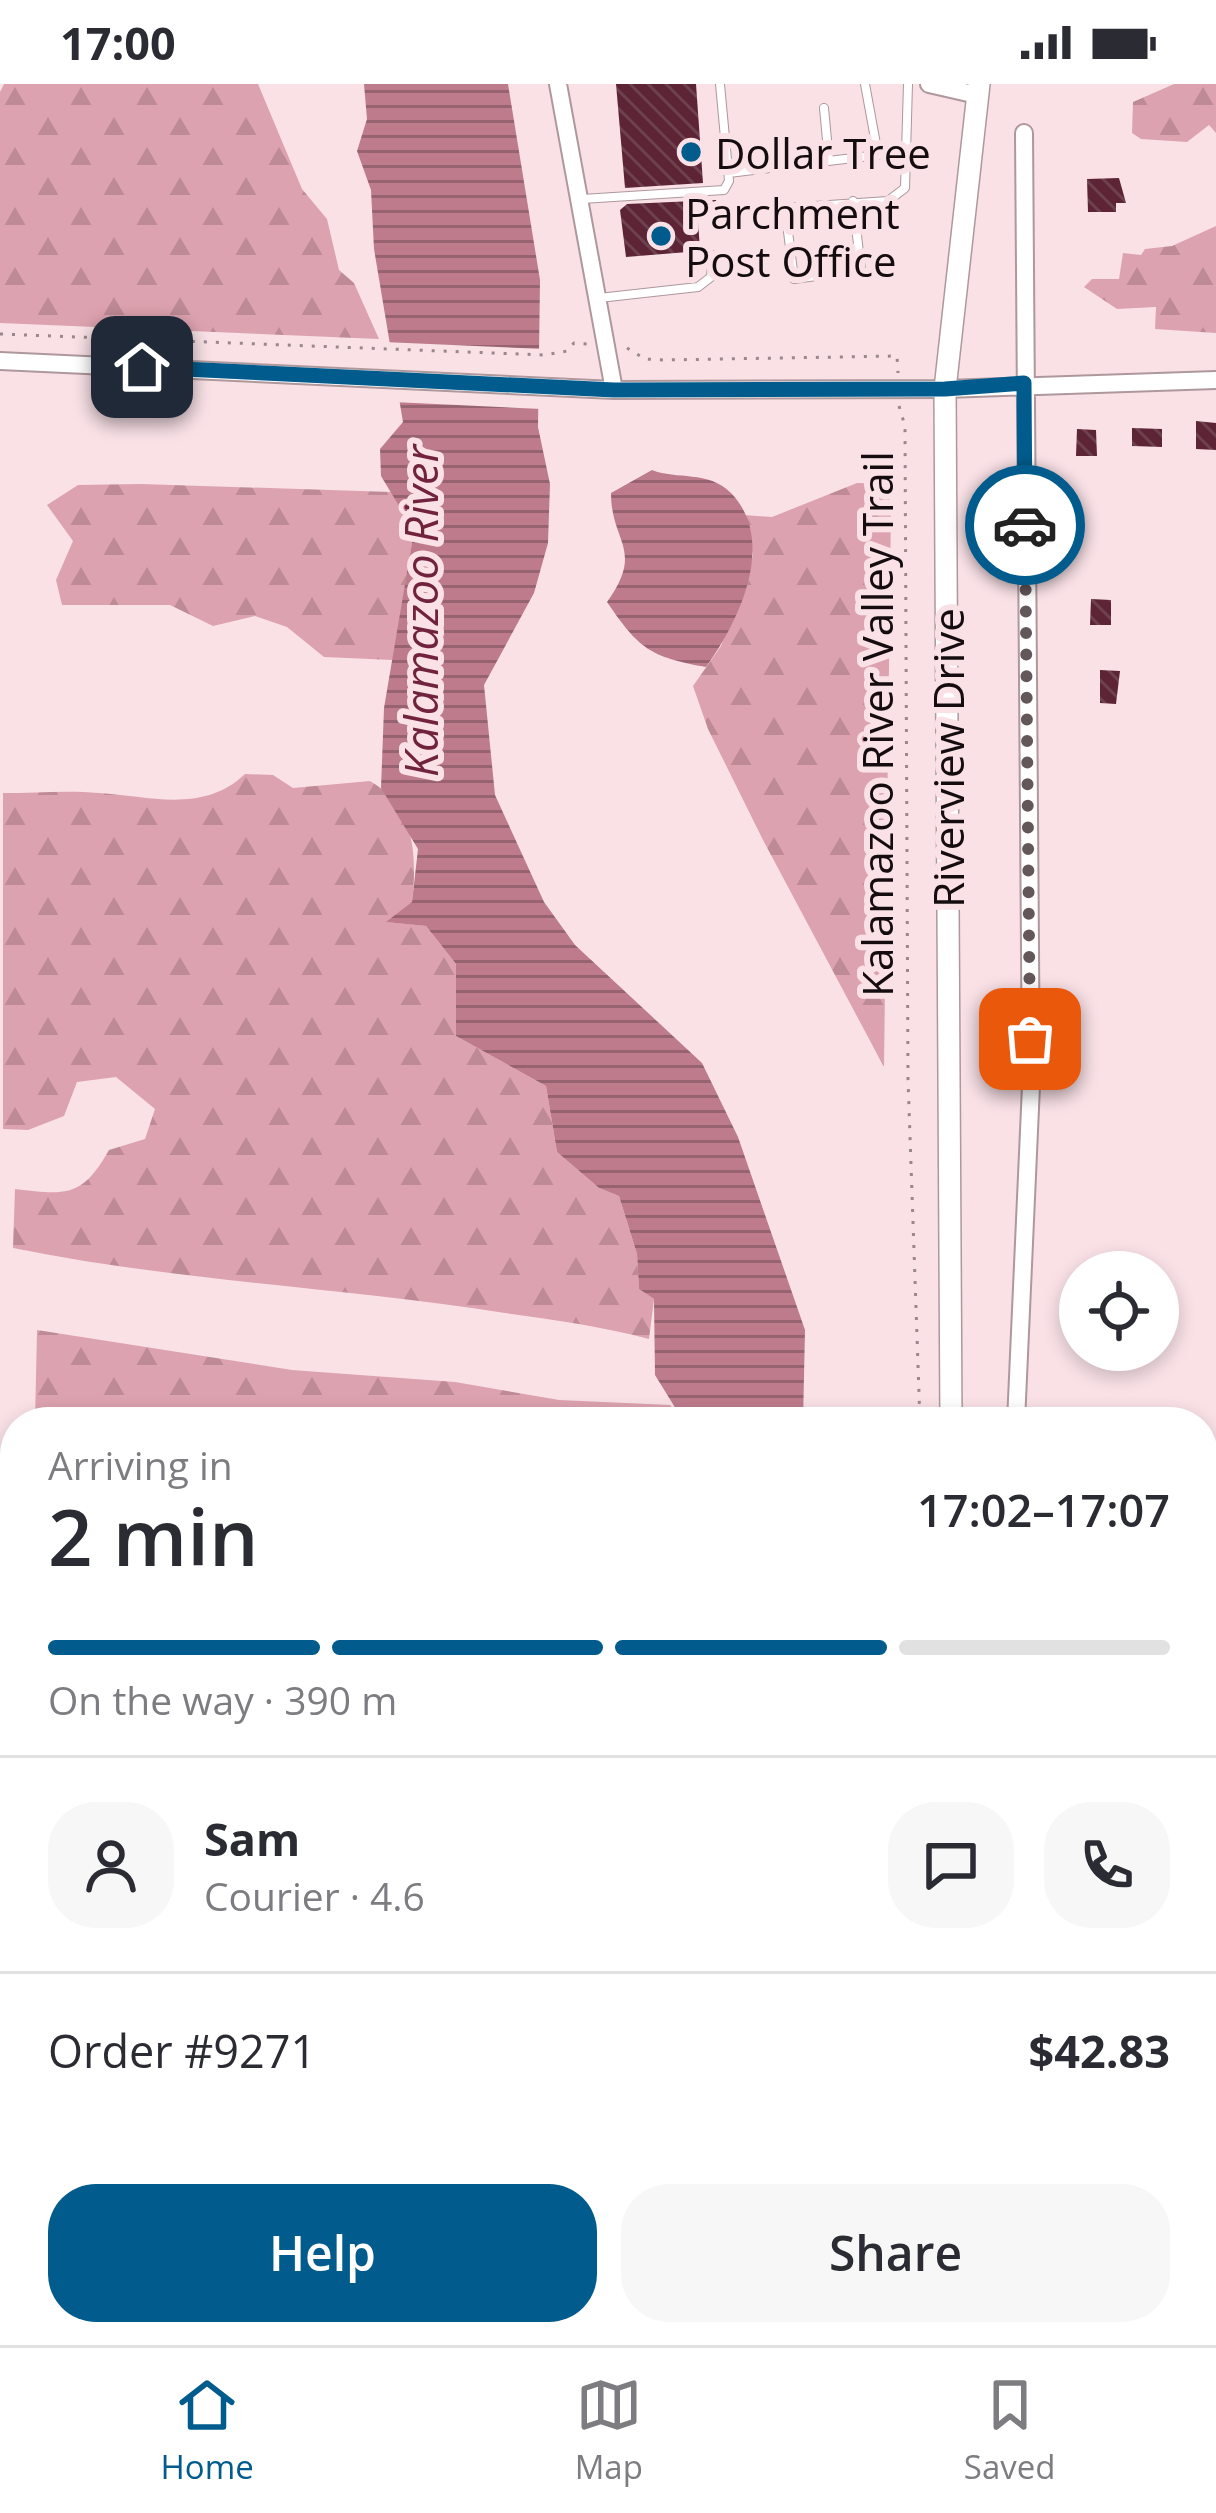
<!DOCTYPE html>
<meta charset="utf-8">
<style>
:root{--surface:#fff;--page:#f7f7f7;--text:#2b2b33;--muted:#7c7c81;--line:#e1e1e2;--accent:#015c8d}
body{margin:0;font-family:"Open Sans",sans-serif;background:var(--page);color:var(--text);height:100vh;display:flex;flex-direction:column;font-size:45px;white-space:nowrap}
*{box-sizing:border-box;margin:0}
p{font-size:39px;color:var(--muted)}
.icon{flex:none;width:66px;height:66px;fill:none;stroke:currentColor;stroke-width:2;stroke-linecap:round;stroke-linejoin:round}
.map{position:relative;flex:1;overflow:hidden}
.drawer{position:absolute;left:0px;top:1323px;width:1218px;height:939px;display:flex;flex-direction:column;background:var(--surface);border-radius:48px 48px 0 0;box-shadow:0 6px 18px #0003}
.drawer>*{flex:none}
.fabs{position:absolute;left:1059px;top:1167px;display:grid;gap:24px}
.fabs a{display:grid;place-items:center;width:120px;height:120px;border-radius:50%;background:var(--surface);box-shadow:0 6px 18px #0003;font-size:60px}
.pin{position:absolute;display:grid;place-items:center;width:102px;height:102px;color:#fff;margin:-51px;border-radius:24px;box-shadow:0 6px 18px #0006}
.courier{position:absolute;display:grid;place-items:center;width:120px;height:120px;margin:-60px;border:9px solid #015c8d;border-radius:50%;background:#fff;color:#222;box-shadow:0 3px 15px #0007}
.headline em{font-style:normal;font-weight:600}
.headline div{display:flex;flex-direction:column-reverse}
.headline{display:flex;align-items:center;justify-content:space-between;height:204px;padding:0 48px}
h1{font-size:78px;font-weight:600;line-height:90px}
.bar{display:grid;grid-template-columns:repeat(4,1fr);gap:18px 12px;align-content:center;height:144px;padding:0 48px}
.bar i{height:15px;border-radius:9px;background:var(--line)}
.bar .selected{background:var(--accent)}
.bar p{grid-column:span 4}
.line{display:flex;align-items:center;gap:30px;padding:0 48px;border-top:3px solid var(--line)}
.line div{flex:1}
.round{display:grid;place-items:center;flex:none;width:126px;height:126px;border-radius:48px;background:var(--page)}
.button{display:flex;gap:24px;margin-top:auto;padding:24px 48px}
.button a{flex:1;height:138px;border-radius:48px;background:var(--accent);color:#fff;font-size:48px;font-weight:600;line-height:138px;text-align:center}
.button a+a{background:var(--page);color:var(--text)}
.status{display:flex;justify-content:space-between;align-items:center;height:84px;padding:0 60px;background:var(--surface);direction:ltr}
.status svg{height:33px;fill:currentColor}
.tabs{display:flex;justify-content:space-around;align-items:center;height:168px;border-top:3px solid var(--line);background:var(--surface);font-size:33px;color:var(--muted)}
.tabs a{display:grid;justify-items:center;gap:6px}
.tabs .selected{color:var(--accent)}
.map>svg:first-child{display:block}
</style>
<div class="status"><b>17:00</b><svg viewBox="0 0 49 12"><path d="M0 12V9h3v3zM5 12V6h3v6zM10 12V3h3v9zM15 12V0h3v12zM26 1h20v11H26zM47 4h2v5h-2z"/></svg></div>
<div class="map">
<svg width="1216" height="2261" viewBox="0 0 1216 2261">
<defs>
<pattern id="forest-firs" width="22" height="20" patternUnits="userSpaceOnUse" patternTransform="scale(3)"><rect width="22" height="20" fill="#dda2af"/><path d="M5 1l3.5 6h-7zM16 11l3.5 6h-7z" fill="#bd8a95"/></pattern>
<pattern id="cemetery-stones" width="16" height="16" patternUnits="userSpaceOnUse" patternTransform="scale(3)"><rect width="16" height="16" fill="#dda2af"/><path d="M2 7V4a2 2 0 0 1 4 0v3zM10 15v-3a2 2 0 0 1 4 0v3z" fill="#bd8a95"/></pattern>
<pattern id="water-rules" width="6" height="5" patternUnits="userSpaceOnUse" patternTransform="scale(3)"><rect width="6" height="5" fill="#bd7b8b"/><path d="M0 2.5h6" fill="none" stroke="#986370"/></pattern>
<pattern id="building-back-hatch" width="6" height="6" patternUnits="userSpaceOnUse" patternTransform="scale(3)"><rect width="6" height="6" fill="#5c2434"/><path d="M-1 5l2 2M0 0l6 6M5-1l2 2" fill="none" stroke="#6e414e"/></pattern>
</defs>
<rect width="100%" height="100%" fill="#f9e1e6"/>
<!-- forest -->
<path fill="url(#forest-firs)" d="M4,0h254l44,105 25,30 12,51 15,13 25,56 -379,-16v-231z
M1174,0h42v49l-7,-8 -22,17 -46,-3 -9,-6 1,-31z
M1216,142v107l-61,-4 1,-22 -39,2 -33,-22 8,-8h27l4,-26 18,2 4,-6 27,-3z
M857,399l29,1 5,22 -7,561 -121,-227 -55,-111 -15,-43 28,-40 32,-90 -9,-41 28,2z
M141,400l250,8 23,39 -21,129 -69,-3 -37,-30 -32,-11 -42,10 -43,-21h-108l-6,-25 17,-39 -26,-36 31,-20z
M245,690l28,1 20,13 77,-7c46,27 47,76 42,122l-24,19 38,4 30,38v72l90,50 11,66 42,36 20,8 18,58 2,35 15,10 -5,40c-48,-13 -95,-19 -144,-26 -164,-26 -330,-32 -492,-65l2,-59c51,6 67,9 94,-39l36,-11 10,-30 -39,-32 -39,5 -13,34 -36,14 -25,-1v-336c32,0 65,-3 96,0 50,3 104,21 146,-19z
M37,1246l255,40 163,12 104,18 111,5 14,17h-649z
M535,2247h57l-6,14h-38l-2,-8z"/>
<!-- cemetery -->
<path fill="url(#cemetery-stones)" d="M1203,1439h13v822h-173v-14h160z"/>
<!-- water -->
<path fill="url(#water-rules)" d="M364,0h144l32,196 -2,147 12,57 -2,59 -14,50 -50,92 11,110 49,107 31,43 127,118 36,74 67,193 -2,92h-119l-29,-47 -1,-76 -15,-10 -2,-35 -18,-58 -20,-8 -42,-36 -11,-66 -90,-50v-72l-30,-38 -40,-4 26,-20 6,-53 -37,-61 3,-80 30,-177 -33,-55 -1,-27 23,-27 -29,-173 -3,-59 -14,-39 10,-32z
M652,386c25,10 56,0 79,23 47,49 7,130 -25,174 -56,-10 -67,-18 -99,-65 38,-53 4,-59 4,-109z
M592,2247h167l2,14h-175z"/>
<!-- pier -->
<path fill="#f9e1e6" d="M384,258l161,7 -3,60 -149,-7z"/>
<!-- building -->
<path fill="url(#building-back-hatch)" d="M616,0h80l7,99 -78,5z
M1119,94l7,25h-10v9h-28l-1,-33z
M716,116l2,17 -20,3 2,31 -74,6 -6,-47 7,-6z
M1196,337l20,2v27l-20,-1z
M1132,344l30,1v18l-30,-1z
M1077,345l19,1 1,26h-21z
M1091,515l20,1v25h-21z
M1100,586l20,1 -4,33 -16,-1z"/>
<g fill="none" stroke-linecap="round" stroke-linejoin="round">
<!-- service casing -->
<g stroke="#ae989c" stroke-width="10">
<path id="service" d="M824,24l5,53
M729,89l149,-18 -13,-71
M582,115l142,-9 5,-9 -9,-97
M853,117l8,69 -67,9 -9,-71 103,-7 17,-13 3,-104
M599,214l99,-11 13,-10 2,-22
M0,2132l15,47
M1203,2159l13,-11
M1203,2218l13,19
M49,2247l8,14
M0,2254l4,7"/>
</g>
<!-- minor casing -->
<g stroke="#ae989c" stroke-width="20">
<path id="minor" d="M558,0l56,306
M929,0l48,11
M0,277l614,29 331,-1 271,-9
M1016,1338l15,-336 -7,-953"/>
</g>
<!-- tertiary casing -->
<g stroke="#ae989c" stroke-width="24">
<path id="tertiary" d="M951,1338l-6,-1033 34,-305
M968,2247v14"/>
</g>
<!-- path -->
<path stroke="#99888b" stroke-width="3" stroke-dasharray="3 9" stroke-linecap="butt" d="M0,250l545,21 22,-4 7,-8 14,1
M627,264l18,11 18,1 234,-4 1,17
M899,322l6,20 3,653 12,343
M934,2261v-14"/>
<!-- service -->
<use href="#service" stroke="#fff" stroke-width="8"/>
<!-- minor -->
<use href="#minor" stroke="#fff" stroke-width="16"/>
<!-- tertiary -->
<use href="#tertiary" stroke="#fff" stroke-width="21"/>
</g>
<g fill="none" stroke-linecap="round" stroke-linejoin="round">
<!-- done -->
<path stroke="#64575a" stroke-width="12" stroke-dasharray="0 21.6" d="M1025,441l5,514"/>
<!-- route -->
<path stroke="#015c8d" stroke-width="15" d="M142,283l472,23 331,-1 79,-6 1,142"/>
</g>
<!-- markers -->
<g fill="#015c8d" stroke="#f9e1e6" stroke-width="4.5">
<circle cx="691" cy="68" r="12"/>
<circle cx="661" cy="152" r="12"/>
</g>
<g text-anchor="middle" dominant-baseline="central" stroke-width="12" stroke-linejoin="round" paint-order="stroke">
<!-- poi labels -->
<g font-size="42" fill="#140c0e" stroke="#f9e1e6" text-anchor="start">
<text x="715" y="68">Dollar Tree</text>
<text x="685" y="128">Parchment<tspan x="685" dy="48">Post Office</tspan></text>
</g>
<!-- street labels -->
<g font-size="42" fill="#140c0e" stroke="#f9e1e6">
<text transform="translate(876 640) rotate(-90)">Kalamazoo River Valley Trail</text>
<text transform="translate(947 674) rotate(-90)">Riverview Drive</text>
</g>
<!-- water labels -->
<g font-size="45" font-style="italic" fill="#71223c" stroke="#f9e1e6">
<text transform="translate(420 527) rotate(-90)">Kalamazoo River</text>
</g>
</g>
</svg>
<div class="fabs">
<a><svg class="icon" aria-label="locate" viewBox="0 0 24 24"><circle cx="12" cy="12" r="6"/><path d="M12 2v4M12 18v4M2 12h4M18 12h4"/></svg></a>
</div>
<div class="pin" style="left:1030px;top:955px;background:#ea580c"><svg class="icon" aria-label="bag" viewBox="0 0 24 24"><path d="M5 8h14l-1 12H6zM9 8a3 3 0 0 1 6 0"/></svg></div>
<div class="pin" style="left:142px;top:283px;background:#1f2937"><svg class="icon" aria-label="home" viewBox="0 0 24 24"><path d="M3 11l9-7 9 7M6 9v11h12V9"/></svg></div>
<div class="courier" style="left:1025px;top:441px"><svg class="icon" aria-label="car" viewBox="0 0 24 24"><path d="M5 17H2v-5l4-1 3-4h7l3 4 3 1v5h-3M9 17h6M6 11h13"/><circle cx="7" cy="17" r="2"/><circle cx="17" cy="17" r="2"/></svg></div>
<section class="drawer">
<div class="headline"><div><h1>2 min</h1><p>Arriving in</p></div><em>17:02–17:07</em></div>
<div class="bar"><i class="selected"></i><i class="selected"></i><i class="selected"></i><i></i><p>On the way · 390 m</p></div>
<div class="line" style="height:216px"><a class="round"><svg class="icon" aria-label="person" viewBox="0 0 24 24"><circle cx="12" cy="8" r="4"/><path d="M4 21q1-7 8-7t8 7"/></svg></a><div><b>Sam</b><p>Courier · 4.6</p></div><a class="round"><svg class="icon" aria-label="chat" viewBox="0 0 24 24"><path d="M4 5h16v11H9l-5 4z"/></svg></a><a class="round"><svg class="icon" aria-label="phone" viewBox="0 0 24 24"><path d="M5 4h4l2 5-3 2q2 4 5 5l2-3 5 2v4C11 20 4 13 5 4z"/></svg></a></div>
<div class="line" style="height:156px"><div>Order #9271</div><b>$42.83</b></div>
<div class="button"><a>Help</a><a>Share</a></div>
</section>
</div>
<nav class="tabs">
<a class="selected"><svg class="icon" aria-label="home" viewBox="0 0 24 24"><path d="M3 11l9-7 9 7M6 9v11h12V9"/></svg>Home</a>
<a><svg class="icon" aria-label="map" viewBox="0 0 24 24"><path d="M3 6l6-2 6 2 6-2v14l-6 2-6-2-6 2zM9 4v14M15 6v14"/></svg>Map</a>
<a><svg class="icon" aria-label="saved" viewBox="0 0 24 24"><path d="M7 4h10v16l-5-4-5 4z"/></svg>Saved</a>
</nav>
